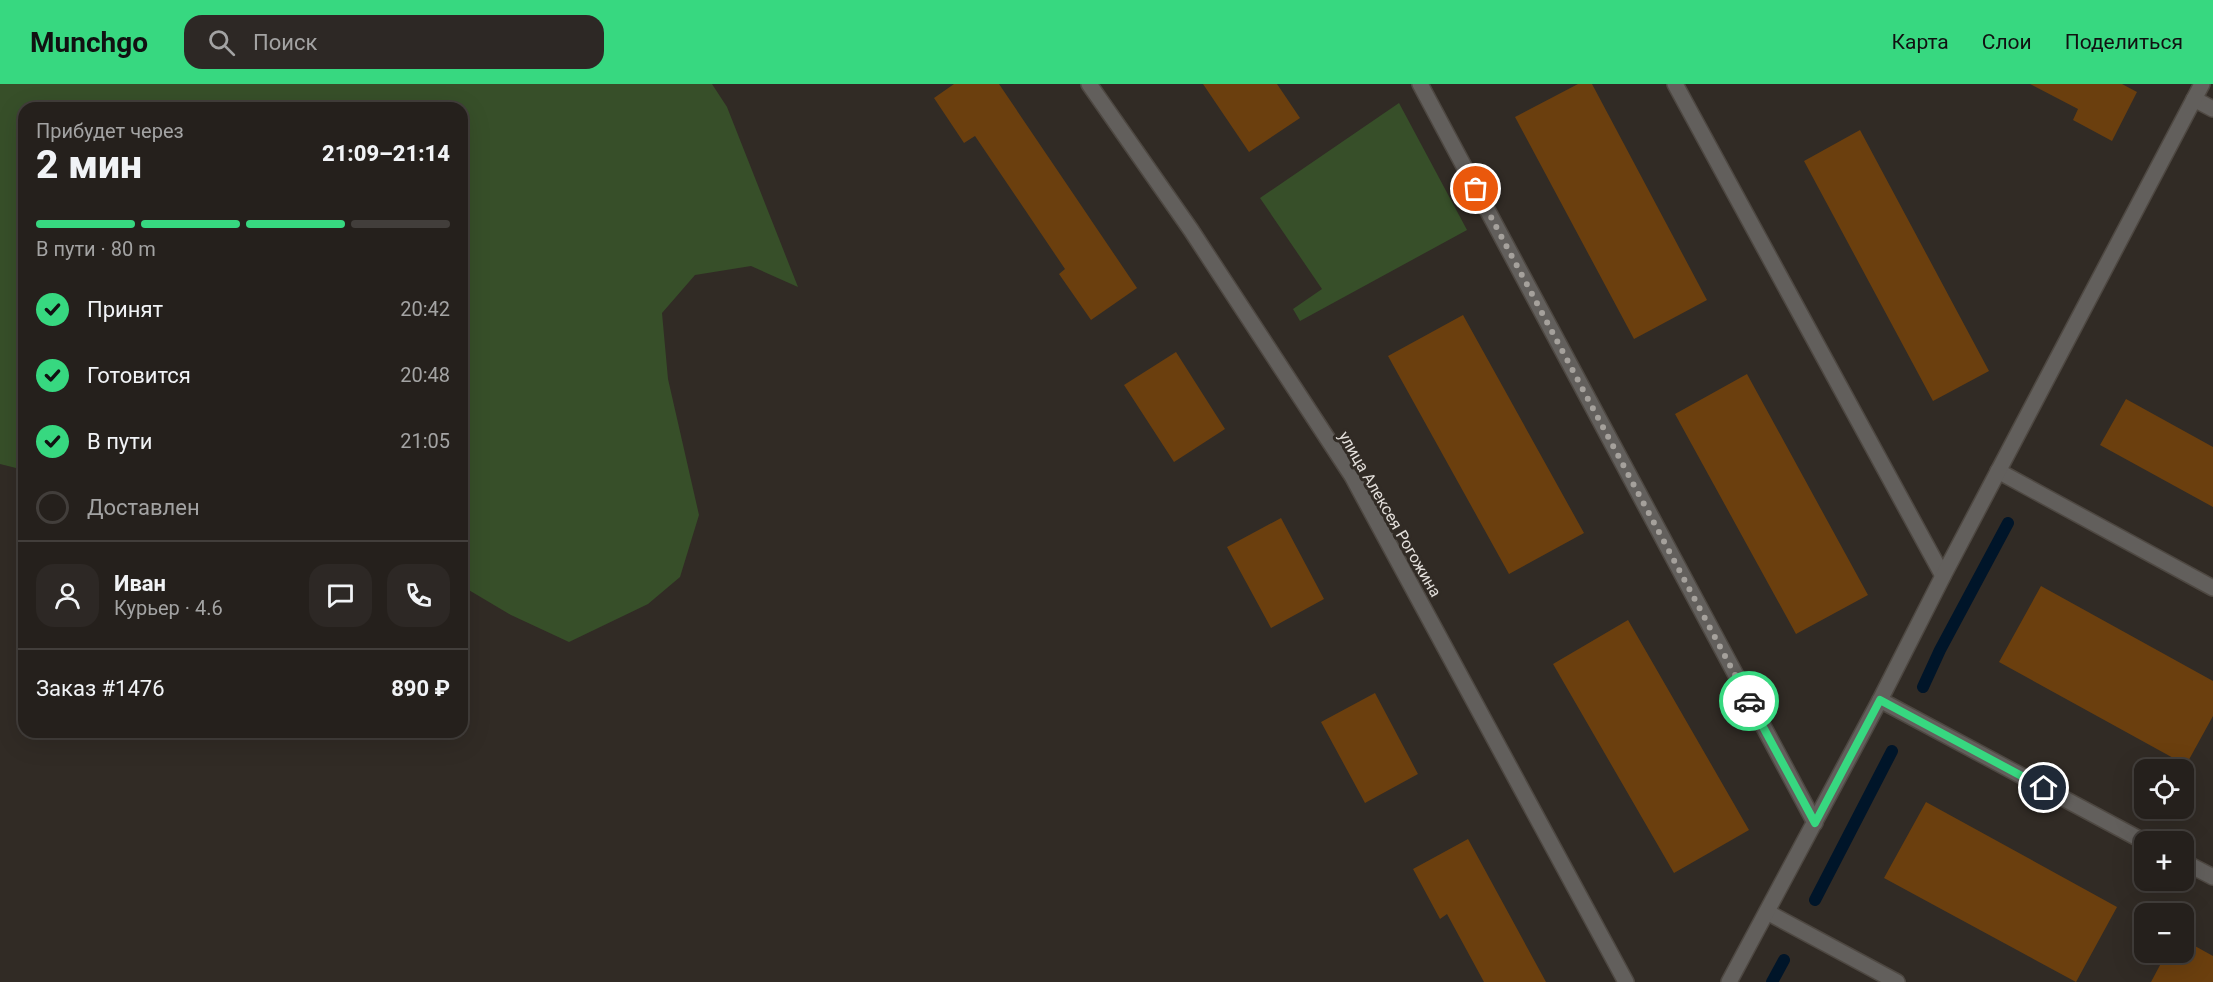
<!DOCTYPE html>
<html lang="ru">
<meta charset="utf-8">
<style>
:root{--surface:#25201c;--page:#2d2825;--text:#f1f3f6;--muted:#a3a3a3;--line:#423e3b;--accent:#37d880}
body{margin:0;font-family:Roboto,sans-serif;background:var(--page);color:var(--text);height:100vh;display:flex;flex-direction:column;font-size:22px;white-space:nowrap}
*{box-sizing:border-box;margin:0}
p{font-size:20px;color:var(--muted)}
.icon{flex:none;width:33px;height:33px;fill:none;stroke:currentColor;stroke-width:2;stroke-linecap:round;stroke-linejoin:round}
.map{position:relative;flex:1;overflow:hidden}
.details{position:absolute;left:18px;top:18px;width:450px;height:636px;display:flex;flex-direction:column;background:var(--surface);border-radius:18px;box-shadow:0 6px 24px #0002,0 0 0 2px var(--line)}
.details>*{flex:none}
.controls{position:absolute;left:2134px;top:675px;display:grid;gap:12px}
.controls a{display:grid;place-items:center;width:60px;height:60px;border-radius:12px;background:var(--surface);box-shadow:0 6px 24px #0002,0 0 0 2px var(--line);font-size:30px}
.pin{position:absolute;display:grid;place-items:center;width:51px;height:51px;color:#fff;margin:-26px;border:3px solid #fff;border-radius:50%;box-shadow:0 2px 6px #0007}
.courier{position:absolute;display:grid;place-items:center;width:60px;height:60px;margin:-30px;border:4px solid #37d880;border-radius:50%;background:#fff;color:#222;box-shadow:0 2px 8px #0007}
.headline em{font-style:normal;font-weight:800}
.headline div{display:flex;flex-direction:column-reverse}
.headline{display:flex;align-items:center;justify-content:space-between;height:102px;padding:0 18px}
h1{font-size:39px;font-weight:800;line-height:45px}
.bar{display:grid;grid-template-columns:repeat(4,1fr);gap:9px 6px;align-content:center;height:72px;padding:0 18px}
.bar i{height:8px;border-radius:4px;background:var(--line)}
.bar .selected{background:var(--accent)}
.bar p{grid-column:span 4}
.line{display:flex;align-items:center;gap:15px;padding:0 18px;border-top:2px solid var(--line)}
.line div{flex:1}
.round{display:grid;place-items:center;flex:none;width:63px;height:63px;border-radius:18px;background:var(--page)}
ol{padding:0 18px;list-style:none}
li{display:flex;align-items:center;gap:18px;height:66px}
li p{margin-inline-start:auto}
li .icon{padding:6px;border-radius:50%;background:var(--accent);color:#111;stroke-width:4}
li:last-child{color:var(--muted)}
li i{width:33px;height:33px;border:3px solid var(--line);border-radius:50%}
header{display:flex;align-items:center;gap:36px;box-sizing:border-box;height:84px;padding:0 30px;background:var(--accent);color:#111}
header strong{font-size:28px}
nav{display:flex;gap:33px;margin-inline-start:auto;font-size:21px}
.search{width:420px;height:54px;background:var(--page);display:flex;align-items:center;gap:15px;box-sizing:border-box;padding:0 21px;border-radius:18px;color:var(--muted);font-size:22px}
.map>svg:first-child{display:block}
</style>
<header>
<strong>Munchgo</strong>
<div class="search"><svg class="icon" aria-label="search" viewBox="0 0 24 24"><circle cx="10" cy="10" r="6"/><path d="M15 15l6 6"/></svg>Поиск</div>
<nav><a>Карта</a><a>Слои</a><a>Поделиться</a></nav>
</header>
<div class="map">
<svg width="2213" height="898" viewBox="0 0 2213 898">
<rect width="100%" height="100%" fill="#312b25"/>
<!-- green -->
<path fill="#374f29" d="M0,0h712l15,23 71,180 -47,-21 -56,9 -33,38 6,66 31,136 -19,62 -32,27 -79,38 -58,-27 -49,-29v-478h-438v362l-24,-6z
M1399,19l68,127 -167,91 -7,-12 29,-20 -62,-91z"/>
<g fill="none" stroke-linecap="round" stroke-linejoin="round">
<!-- stream -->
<path stroke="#001529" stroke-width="12" d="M1923,603l17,-37 68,-127
M1815,816l77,-149
M1772,898l12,-22"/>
</g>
<!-- building -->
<path fill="#6b3f0e" d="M954,0h45l138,204 -46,32 -32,-46 6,-5 -90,-133 -11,7 -30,-45z
M1203,0h74l23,34 -51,34z
M1578,0h14l115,216 -73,39 -119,-222z
M2030,0h92l15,8 -25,49 -39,-21 5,-11z
M1860,46l129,241 -56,30 -129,-240z
M1463,231l121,218 -75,41 -121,-218z
M1176,268l49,77 -51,33 -50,-77z
M1747,290l121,221 -72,39 -121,-220z
M2126,315l87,48v60l-113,-62z
M1281,434l43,81 -53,29 -44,-81z
M2041,502l172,95v35l-27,49 -187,-103z
M1628,536l121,210 -75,43 -121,-209z
M1375,609l43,81 -53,29 -44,-81z
M1926,718l191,105 -41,75 -192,-104z
M1468,755l78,143h-62l-37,-68 -7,5 -27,-50z
M2184,856l29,16v26h-62l16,-30h17z"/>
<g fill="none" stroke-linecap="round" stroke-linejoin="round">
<!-- service casing -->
<g stroke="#4e4842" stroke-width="18">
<path id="service" d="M1420,0l395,739
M1675,0l268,492
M2194,15l19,10
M1998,387l215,117
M1880,616l265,142
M2184,778l29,15
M1767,828l130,70"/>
</g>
<!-- minor casing -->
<g stroke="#4e4842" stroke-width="18">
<path id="minor" d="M1089,0l102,146 161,246 274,506
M1729,898l151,-282 63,-124 259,-492"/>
</g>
<!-- service -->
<use href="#service" stroke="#625f5c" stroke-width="15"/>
<!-- minor -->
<use href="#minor" stroke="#625f5c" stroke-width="15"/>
</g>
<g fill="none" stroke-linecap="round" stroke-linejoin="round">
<!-- done -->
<path stroke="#a5a19c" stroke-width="6" stroke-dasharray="0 10.8" d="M1476,105l273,512"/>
<!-- route -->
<path stroke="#37d880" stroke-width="8" d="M1749,617l66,122 65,-123 164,88"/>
</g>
<g text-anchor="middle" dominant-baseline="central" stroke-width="6" stroke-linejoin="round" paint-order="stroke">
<!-- street labels -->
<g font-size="16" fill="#e4e0dc" stroke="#312b25">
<text transform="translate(1390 430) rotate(60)">улица Алексея Рогожина</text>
</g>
</g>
</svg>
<div class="controls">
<a><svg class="icon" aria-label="locate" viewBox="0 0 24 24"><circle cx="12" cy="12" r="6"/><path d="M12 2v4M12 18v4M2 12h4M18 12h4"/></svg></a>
<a>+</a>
<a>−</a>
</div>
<div class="pin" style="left:1476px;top:105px;background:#ea580c"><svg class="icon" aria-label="bag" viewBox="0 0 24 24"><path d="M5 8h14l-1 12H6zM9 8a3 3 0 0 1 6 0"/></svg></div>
<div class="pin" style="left:2044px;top:704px;background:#1f2937"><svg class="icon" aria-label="home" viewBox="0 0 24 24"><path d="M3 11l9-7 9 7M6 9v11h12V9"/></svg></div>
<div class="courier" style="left:1749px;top:617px"><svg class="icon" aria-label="car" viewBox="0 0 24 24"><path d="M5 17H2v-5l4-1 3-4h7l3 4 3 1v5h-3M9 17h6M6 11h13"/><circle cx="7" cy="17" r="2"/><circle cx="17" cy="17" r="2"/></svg></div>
<section class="details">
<div class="headline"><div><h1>2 мин</h1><p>Прибудет через</p></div><em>21:09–21:14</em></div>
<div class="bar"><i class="selected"></i><i class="selected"></i><i class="selected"></i><i></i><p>В пути · 80 m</p></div>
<ol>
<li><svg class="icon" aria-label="check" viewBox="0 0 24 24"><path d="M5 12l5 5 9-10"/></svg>Принят<p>20:42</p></li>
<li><svg class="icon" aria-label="check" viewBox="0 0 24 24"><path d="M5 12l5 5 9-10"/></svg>Готовится<p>20:48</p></li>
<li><svg class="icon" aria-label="check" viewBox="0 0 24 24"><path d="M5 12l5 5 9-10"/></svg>В пути<p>21:05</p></li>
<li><i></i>Доставлен</li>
</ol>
<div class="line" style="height:108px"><a class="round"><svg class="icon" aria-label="person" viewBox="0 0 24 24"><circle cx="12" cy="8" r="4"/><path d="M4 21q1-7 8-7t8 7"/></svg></a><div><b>Иван</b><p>Курьер · 4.6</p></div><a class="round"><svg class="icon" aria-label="chat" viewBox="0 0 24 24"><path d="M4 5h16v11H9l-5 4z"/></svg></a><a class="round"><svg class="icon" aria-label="phone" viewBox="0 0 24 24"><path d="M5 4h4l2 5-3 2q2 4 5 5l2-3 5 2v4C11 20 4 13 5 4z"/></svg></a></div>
<div class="line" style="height:78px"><div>Заказ #1476</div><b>890 ₽</b></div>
</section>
</div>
